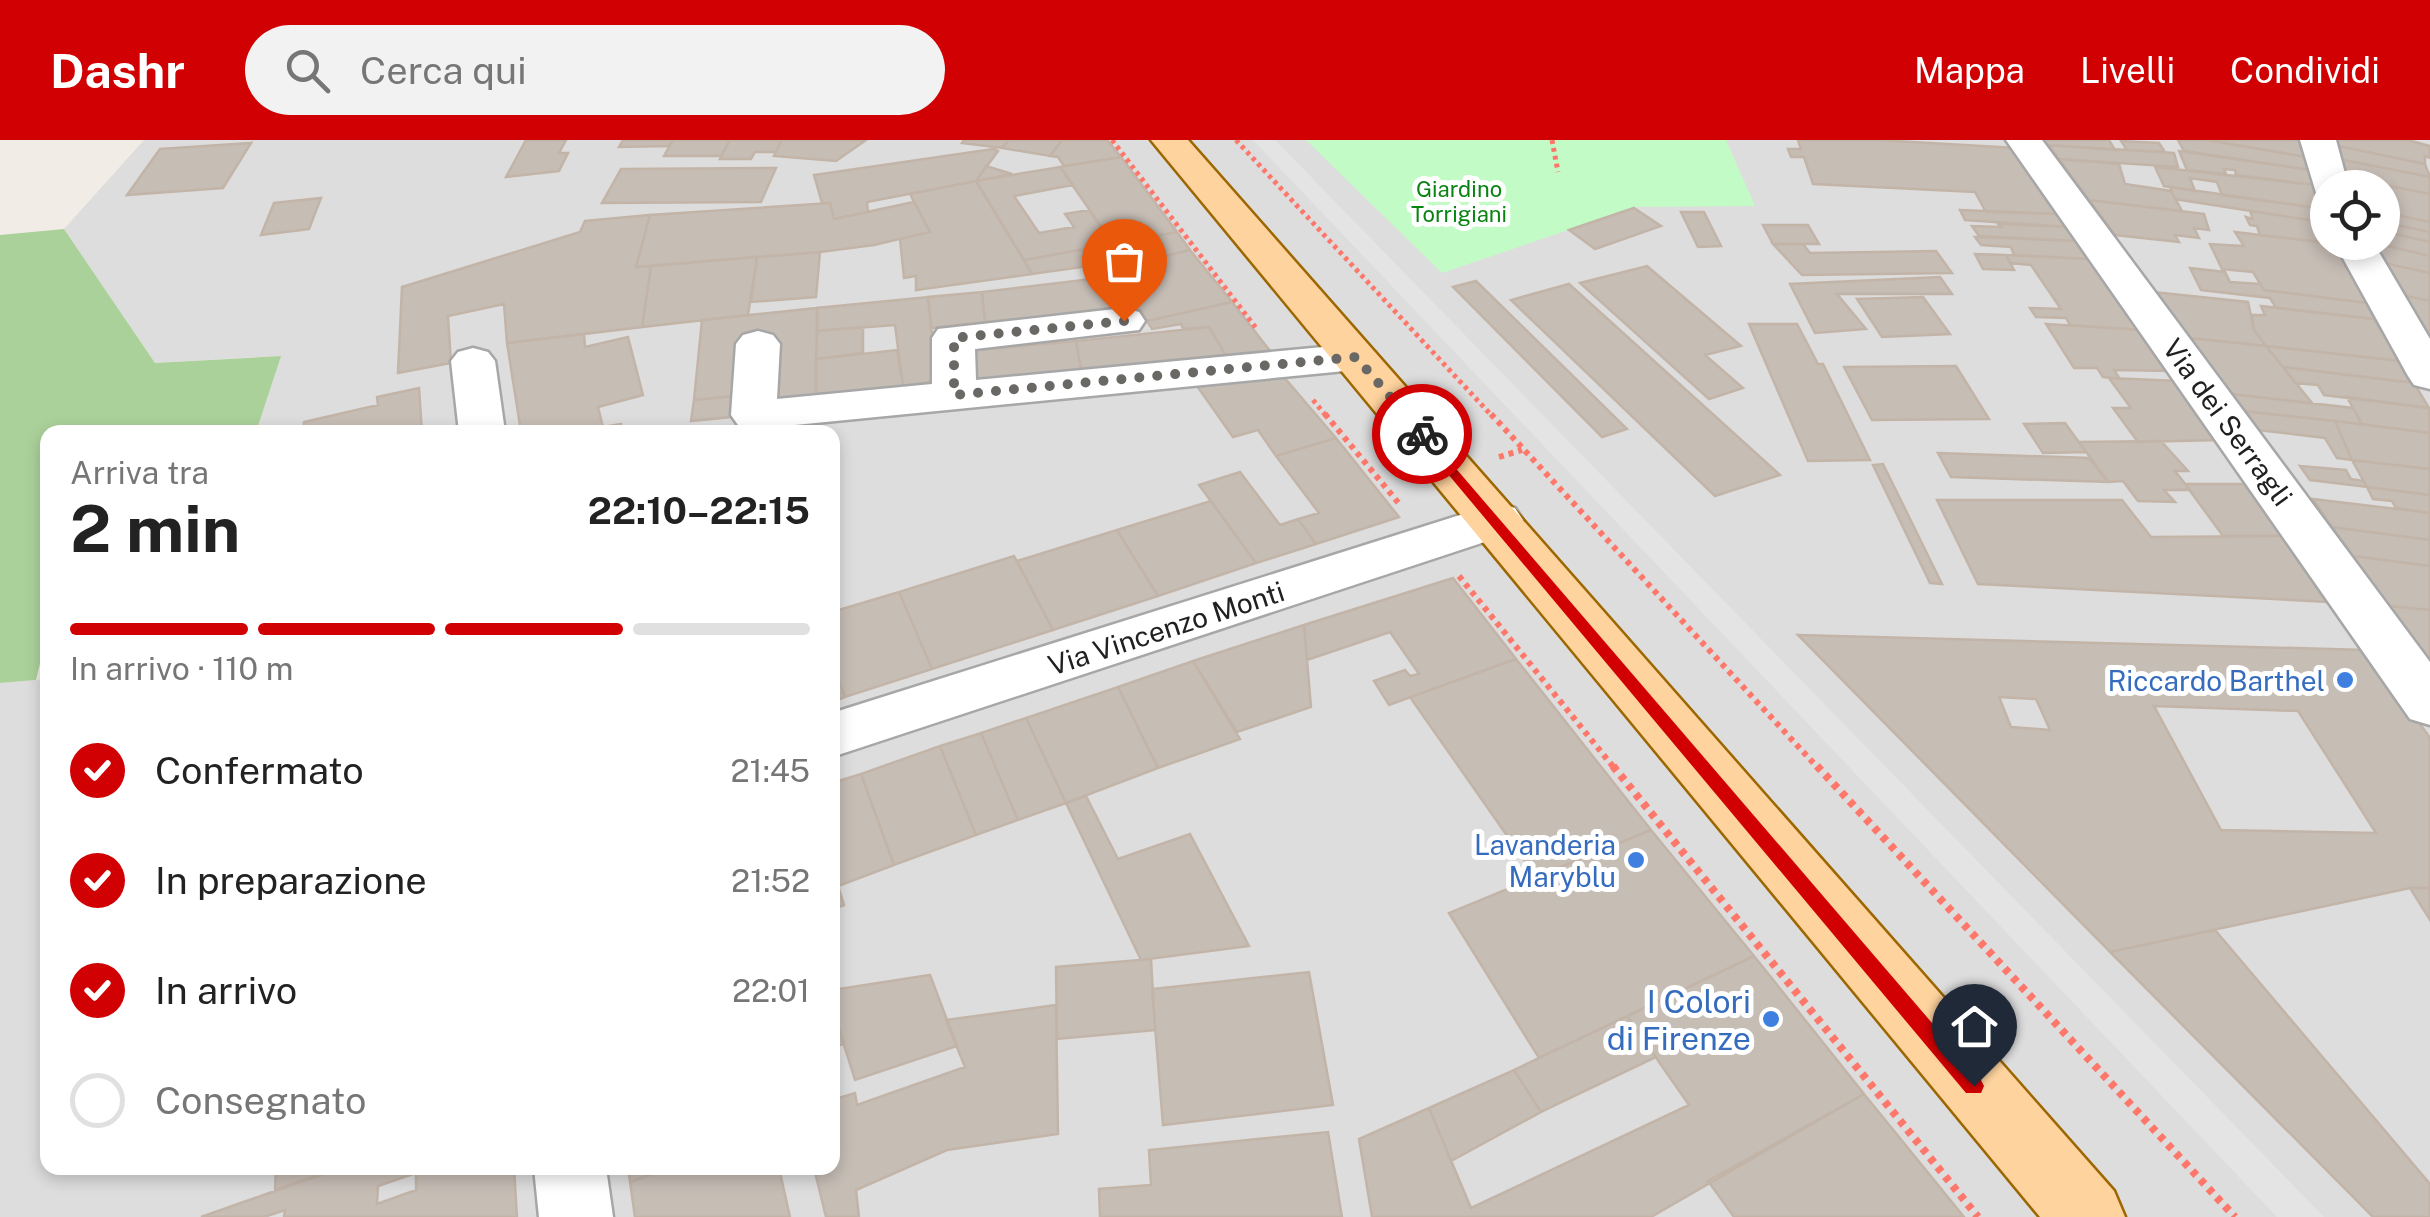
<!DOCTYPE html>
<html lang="it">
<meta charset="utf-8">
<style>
:root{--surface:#fff;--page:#f2f2f2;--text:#222;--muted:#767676;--line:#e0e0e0;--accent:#d00003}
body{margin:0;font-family:"Public Sans",sans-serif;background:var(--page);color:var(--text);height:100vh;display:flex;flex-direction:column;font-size:38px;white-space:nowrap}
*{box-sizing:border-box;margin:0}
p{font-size:32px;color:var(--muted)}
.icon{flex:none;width:55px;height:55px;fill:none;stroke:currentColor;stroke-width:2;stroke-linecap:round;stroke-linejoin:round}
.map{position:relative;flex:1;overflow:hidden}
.sheet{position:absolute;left:40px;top:285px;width:800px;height:750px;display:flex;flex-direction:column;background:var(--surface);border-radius:20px;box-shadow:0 5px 15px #0003}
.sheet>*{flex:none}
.buttons{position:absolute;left:2310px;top:30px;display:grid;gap:20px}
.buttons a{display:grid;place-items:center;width:90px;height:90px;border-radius:50%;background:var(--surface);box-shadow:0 5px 15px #0003;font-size:50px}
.pin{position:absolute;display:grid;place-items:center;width:85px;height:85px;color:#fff;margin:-102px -42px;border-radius:50% 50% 50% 0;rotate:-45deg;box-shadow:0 0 10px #0007}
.pin .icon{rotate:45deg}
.courier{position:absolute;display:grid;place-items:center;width:100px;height:100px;margin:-50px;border:8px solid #d00003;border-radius:50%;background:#fff;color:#222;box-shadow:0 2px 12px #0007}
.head em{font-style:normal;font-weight:700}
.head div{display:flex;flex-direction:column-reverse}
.head{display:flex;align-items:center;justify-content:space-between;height:170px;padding:0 30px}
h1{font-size:65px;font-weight:700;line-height:75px}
.bar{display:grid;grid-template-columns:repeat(4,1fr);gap:15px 10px;align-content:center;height:120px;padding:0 30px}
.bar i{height:12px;border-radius:8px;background:var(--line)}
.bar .selected{background:var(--accent)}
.bar p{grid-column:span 4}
ol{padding:0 30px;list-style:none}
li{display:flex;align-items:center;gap:30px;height:110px}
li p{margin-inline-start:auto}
li .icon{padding:10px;border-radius:50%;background:var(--accent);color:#fff;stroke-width:4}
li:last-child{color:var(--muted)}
li i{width:55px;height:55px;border:5px solid var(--line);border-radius:50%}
header{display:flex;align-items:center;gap:60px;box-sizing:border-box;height:140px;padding:0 50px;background:var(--accent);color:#fff}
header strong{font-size:48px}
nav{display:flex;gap:55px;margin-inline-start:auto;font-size:35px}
.search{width:700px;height:90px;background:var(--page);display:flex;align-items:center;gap:25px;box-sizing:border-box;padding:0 35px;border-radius:55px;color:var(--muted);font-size:38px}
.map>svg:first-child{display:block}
</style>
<header>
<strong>Dashr</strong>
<div class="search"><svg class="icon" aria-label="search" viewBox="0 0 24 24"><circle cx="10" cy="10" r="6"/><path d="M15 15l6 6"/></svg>Cerca qui</div>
<nav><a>Mappa</a><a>Livelli</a><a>Condividi</a></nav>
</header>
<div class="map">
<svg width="2430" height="1077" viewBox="0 0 2430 1077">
<rect width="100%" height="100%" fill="#f1ede6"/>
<!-- residential -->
<path fill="#dedddd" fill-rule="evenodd" d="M144,0h2286v1077h-2430v-534l47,-4 1,489h784v-736h-576l24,-76 -125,7 -91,-134zM2328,48h54v54h-54z"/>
<!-- forest -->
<path fill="#abd19a" d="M64,89l91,134 126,-7 -25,76h-208l-1,202 -11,46 -36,3v-448z"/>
<!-- park -->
<path fill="#c3fbc7" d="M1306,0h420l29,66 -119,1 -194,66z"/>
<!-- parking -->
<path fill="#e4e4e4" d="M1253,0h22l1049,1077h-47z"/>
<!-- building -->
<path fill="#c6bdb5" stroke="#c3b4a8" stroke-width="2.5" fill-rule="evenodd" d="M526,0h40l-7,13h9l-9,18 -53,6z
M623,0h50l-4,6 -50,1z
M673,0h57l-9,16h-57z
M730,0h52l-6,12h-21l-4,7h-31z
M782,0h84l-30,21 -62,-5z
M964,0h45l-7,8 -40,-5z
M1009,0h53l-12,16 -48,-8z
M1062,0h45l14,17 -57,9 -6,-9 -8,-1z
M1798,0h80l138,8 43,66 -73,-2 -11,-20 -162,-8 -9,-27h-13l-3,-8h13z
M2044,0h65l6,10 -67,-5z
M2178,0h28l100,17 5,13 -127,-19z
M2206,0h97l3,17 -45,-8z
M2329,0h79l22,6v12l-5,-2v8l-96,-20z
M2121,1l38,2 6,9 -38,-2z
M251,3l-28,45 -96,7 33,-46z
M2329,4l96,20 5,13 -101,-20z
M2048,5l126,8 4,14 -119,-8z
M993,9l5,2 -22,30 -109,21 1,10 -34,7 -4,-16h-8l-8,-28z
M2179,11l132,19 5,15 -80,-10 -1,-5 -11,-1 2,5 -39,-4z
M1121,17l56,75 -64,12 -53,-77z
M2329,17l101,20v17l-95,-19z
M2059,19l60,5 6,20 46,7 11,20 -93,-11z
M986,26l26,8 -36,7z
M1060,27l13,18 -59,11 25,37 35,-6 -9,-13 24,-4 24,34 -89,16 -48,-79z
M2155,27l161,18 8,24 -102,-14 -5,-13 -27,-4 5,13 -31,-5z
M776,28l-15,34 -159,1 19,-34z
M2335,35l95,19v28l-48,-10v-24h-43z
M976,41l56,93 -116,16v-14l-12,2 -4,-39 30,-7 -20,-38z
M2170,47l154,22 4,14 -153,-24z
M321,58l-12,31 -48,6 13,-32z
M2089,60l115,14 5,16 -15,-2 5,10 -24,-3 4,7 -64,-7z
M914,62l16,30 -56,13 -54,7 -184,15 14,-52 180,-12 4,16z
M1634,68l27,18 -66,23 -26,-19z
M1960,70l99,4 8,13 -102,-7z
M2250,71l78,12v19l9,2 -77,-9 -3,-9 -7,-1 -4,-8 7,2z
M1681,72h23l17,34 -23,1z
M2382,72l48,10v10l-48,-10z
M650,75l-14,52 15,-1 -9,61 -135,16 -3,-39 -56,12 3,47 -53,10 4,-86 178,-55 5,-11z
M2382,82l48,10v10l-48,-11z
M1998,84l69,3 11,14 -99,-5 -7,-10 29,1z
M1763,85h45l11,19h-46z
M2382,91l48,11v14l-59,-14h11z
M1177,92l13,18 -49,12 -12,-21z
M2235,92l102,12 30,59 -103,-13 -11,-18 -31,-3 -12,-25 34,2z
M1975,97l103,4 13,18 -77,-4 -3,-8 -30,-2z
M1129,101l12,21 -13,3 -15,-21z
M2371,102l59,14v17l-55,-12z
M1113,104l12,17 -93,13 -8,-14z
M1773,104h30l7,9 126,-2 16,22 -150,2z
M1190,110l42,52 -85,19 -7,-12 -155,13 -3,-30 152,-18 -6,-9z
M820,112l-4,45 -65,5 6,-45z
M1975,114l31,1 8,15 -31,-1z
M2006,115l85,4 51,71 -72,-5 -4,-7 -30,-1 -6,-9 31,1 -30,-44 -21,-2z
M757,117l-9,58 -106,12 9,-61z
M2375,121l55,12v28l-38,-8z
M1647,126l94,80 -36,9 38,33 -34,11 -129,-116z
M2190,128l35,4 5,10 30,2 4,6 103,13 7,16 -98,-11 -6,-10 -69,-8z
M1940,137l12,17h-115l29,35 -51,4 -25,-49z
M1476,141l151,148 -25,8 -149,-150z
M1569,144l211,191 -65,21 -204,-196z
M982,152l3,30 -54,6 -3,-31z
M2153,152l95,10 6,28 12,16 -76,-8z
M2392,153l38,8v41z
M928,157l9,84 -34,5 -8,-61 -78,6v-23z
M1923,157l27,37 -68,3 -25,-38z
M1232,162l42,54 -45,5 -20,-34 -26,2 -2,-5 -29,5 -5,-8z
M2261,166l113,13 26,42 -134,-15 -12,-16 -2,-15h13z
M817,168l-1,88 -55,7 -16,-8 -51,5 8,-80z
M1749,184h48l21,40h5l47,96 -62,1z
M2046,184l96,6 29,41 -57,-1 6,9 -17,-2 -6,-9h-23z
M863,187v26l-47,6 1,-28z
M1209,187l20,34 -147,14 -6,-34z
M584,194l1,13 43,-10 15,58 -45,12 5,20 -82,5 -14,-89z
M2190,198l76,8 46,57 -82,-9z
M1076,201l6,34 -115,11 -2,-35z
M2266,206l134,15 14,22 -131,-16z
M897,210l6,36 -87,10v-37z
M1956,226l33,53 -117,1 -28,-53z
M2283,227l131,16 15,25 -105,-13 -6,-10 -23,-2z
M1283,236l53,62 -60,18 -18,-26 -25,7 -36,-51z
M2109,238l69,3 41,59 -81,2 -25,-34h18z
M419,248l3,44h-119l1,-10 74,-17 -1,-8z
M2230,254l123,14 9,16 -119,-13z
M745,255l-3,21 -51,5 3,-21z
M2347,257l82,11 1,25 -68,-9z
M2243,271l92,10 17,39 -15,-2 -12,-20 -67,-8z
M2335,281l95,12v36l-78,-9z
M2065,283l21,29 -43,1 -19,-29z
M621,284l-1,8h-67l50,-5z
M1336,298l63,79 -83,27 -18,-25 21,-6 -43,-57z
M2161,301l27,30h-13l15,19h-26l11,12 -37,-1 -15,-20 -15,1 -29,-40z
M1938,313l151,5 19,24 -157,-5z
M2352,320l78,9v26l-63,-8z
M1883,324l59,120 -12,-1 -57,-118z
M2300,326l46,4 5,9 12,2 4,6 -57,-7z
M1240,332l40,53 18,-6 18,25 -60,19 -57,-78z
M2185,344h59l40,52h-61z
M2367,347l63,8v18l-34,-5 -4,-7 -19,-2z
M2313,359l117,14v27l-98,-13z
M1937,360h185l29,37 133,-1 46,66 -352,-18z
M1211,361l45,62 -98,33 -41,-66z
M2332,387l98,13v26l-77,-10z
M1117,390l41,66 -105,34 -36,-69z
M1014,416l39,74 -121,39 -33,-77z
M2353,416l77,10v44l-42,-4z
M1453,438l63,81 -127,46 -15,-24 31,-11 5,6 9,-2 -29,-42 -83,28 -3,-35z
M899,452l33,77 -87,28 -13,-35v-50z
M2388,466l42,4v51z
M1304,485l7,82 -74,25 -44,-71z
M1798,495l569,15 63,88v150h-20l-300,64zM1999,557l37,2 14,31 -39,-3zM2154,566l144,5 78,122 -155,-3z
M1516,519l135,171 -115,47 -126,-180z
M1193,521l47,78 -82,29 -40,-81z
M832,522l13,35 -13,5z
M1118,547l40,81 -92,35 -40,-85z
M1026,578l40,85 -48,17 -37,-87z
M981,593l37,87 -42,15 -36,-89z
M940,606l36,89 -82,30 -33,-91z
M861,634l33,91 -56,21 6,19 -12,5v-127z
M1086,656l32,63 72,-25 59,112 -108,14 -75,-157z
M1651,690l103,126 -215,102 -90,-145z
M2410,748h20v32z
M2215,790l215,254v33h-57l-263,-265z
M1754,816l110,138 -213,123h-279l-13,-78 70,-31 42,100 218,-103 -62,-89z
M1151,819l4,71 -98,9 -1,-72z
M1309,832l24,133 -170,20 -11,-136z
M930,835l27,71 -102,34 -23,-73v-17z
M1056,865l2,129 -111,16 -91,40 3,27h-33l-12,-49h18v-68l23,-7 2,12 108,-38 -19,-47z
M832,867l12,37 -12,3z
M1627,876l29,41 -115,55 -27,-42z
M1514,930l27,42 -90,49 -22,-53z
M1864,954l100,123h-230l-26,-36z
M1328,992l14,85h-242l-1,-28 52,-4 -2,-35z
M276,1028h64l-65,22z
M340,1028h174l3,49h-233l1,-7 -21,7h-63zM416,1033v17l-39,14 1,-18z
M628,1028h41l-39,14z
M669,1028h110l11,49h-155l-5,-35z"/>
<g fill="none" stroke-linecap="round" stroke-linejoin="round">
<!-- minor casing -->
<g stroke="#a7a7a7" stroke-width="5">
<path id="minor" d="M2006,0h36l388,522v63l-20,-6z
M2300,0h36l13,48h-21v11l-11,-3z
M2334,102h39l57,97v50l-16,-4 -6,-9z
M1124,168l15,4 6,9 -6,9 -164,19 1,31 379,-36 15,4 7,9 -7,9 -15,4 -601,59 -16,-4 -7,-10 5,-71 7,-9 15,-4 15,4 7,9 -3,55 155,-15v-46l6,-9z
M473,208l15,4 7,9 10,71h-46l-8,-71 7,-9z
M1498,363l17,5 8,12 -8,12 -683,225v-44z
M534,1028h72l7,49h-74z"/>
</g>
<!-- major casing -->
<g stroke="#9c6600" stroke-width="5">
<path id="major" d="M1151,0h37l926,1051 11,26h-85z"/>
</g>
<!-- path-far2 -->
<path stroke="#fd786b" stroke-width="5" stroke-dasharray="4 4" stroke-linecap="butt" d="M1112,0l144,188
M1236,0l257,277
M1552,0l6,32
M1313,260l14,17"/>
<!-- path-far1 -->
<path stroke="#fd786b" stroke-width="6" stroke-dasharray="5 5" stroke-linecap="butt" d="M1325,274l76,92
M1491,274l328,355
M1499,317l23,-7
M1459,436l156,193"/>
<!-- path -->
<path stroke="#fd786b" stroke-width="8" stroke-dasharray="6 6" stroke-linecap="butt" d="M1613,626l365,451
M1817,626l418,451"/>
<!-- minor -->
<use href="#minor" fill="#fff" fill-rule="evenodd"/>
<!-- major -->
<use href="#major" fill="#fed39e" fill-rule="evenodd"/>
</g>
<!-- route -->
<path fill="#d00003" d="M1422,289l559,651 3,6 -3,7h-15l-549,-656 -2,-3z"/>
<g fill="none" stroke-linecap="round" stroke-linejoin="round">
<!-- done -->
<path stroke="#696865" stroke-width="10" stroke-dasharray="0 18" d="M1124,181l-170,17v57l402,-38 66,77"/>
</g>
<!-- markers -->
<g fill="#3f7fe0" stroke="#fff" stroke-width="4">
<circle cx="2345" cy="540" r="10"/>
<circle cx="1636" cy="720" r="10"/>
<circle cx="1771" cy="879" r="10"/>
</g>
<g text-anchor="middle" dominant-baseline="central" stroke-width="10" stroke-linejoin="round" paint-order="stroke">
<!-- far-park labels -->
<g font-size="22" fill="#098312" stroke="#fff">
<text x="1459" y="49">Giardino<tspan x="1459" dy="25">Torrigiani</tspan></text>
</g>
<!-- street labels -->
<g font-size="28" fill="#202020" stroke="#fff">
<text transform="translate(2228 282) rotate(54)">Via dei Serragli</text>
<text transform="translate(1166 488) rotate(-18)">Via Vincenzo Monti</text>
</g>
<!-- shop labels -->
<g font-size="28" fill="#366cbe" stroke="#fff" text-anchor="end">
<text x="2325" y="540">Riccardo Barthel</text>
<text x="1616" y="704">Lavanderia<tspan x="1616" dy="32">Maryblu</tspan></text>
</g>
<!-- near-shop labels -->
<g font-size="32" fill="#366cbe" stroke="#fff" text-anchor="end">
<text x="1751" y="861">I Colori<tspan x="1751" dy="37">di Firenze</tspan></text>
</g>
</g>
</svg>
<div class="buttons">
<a><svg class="icon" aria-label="locate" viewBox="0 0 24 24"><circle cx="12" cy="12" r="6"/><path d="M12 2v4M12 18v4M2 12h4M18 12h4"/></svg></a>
</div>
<div class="pin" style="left:1124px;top:181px;background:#ea580c"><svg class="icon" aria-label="bag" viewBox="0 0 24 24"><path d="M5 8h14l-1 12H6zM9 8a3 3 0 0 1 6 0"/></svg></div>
<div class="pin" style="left:1974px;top:946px;background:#1f2937"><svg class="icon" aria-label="home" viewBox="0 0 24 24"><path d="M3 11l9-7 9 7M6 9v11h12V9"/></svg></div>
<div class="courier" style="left:1422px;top:294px"><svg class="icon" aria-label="bike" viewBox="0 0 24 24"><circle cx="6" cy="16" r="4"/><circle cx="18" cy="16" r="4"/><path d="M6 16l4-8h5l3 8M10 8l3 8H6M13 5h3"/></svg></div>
<section class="sheet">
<div class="head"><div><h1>2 min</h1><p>Arriva tra</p></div><em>22:10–22:15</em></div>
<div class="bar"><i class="selected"></i><i class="selected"></i><i class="selected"></i><i></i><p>In arrivo · 110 m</p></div>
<ol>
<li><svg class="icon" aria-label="check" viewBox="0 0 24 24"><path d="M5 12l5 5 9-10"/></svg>Confermato<p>21:45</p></li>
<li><svg class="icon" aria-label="check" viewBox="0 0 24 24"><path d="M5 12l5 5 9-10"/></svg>In preparazione<p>21:52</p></li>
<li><svg class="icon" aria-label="check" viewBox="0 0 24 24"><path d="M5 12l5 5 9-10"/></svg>In arrivo<p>22:01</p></li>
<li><i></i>Consegnato</li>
</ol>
</section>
</div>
